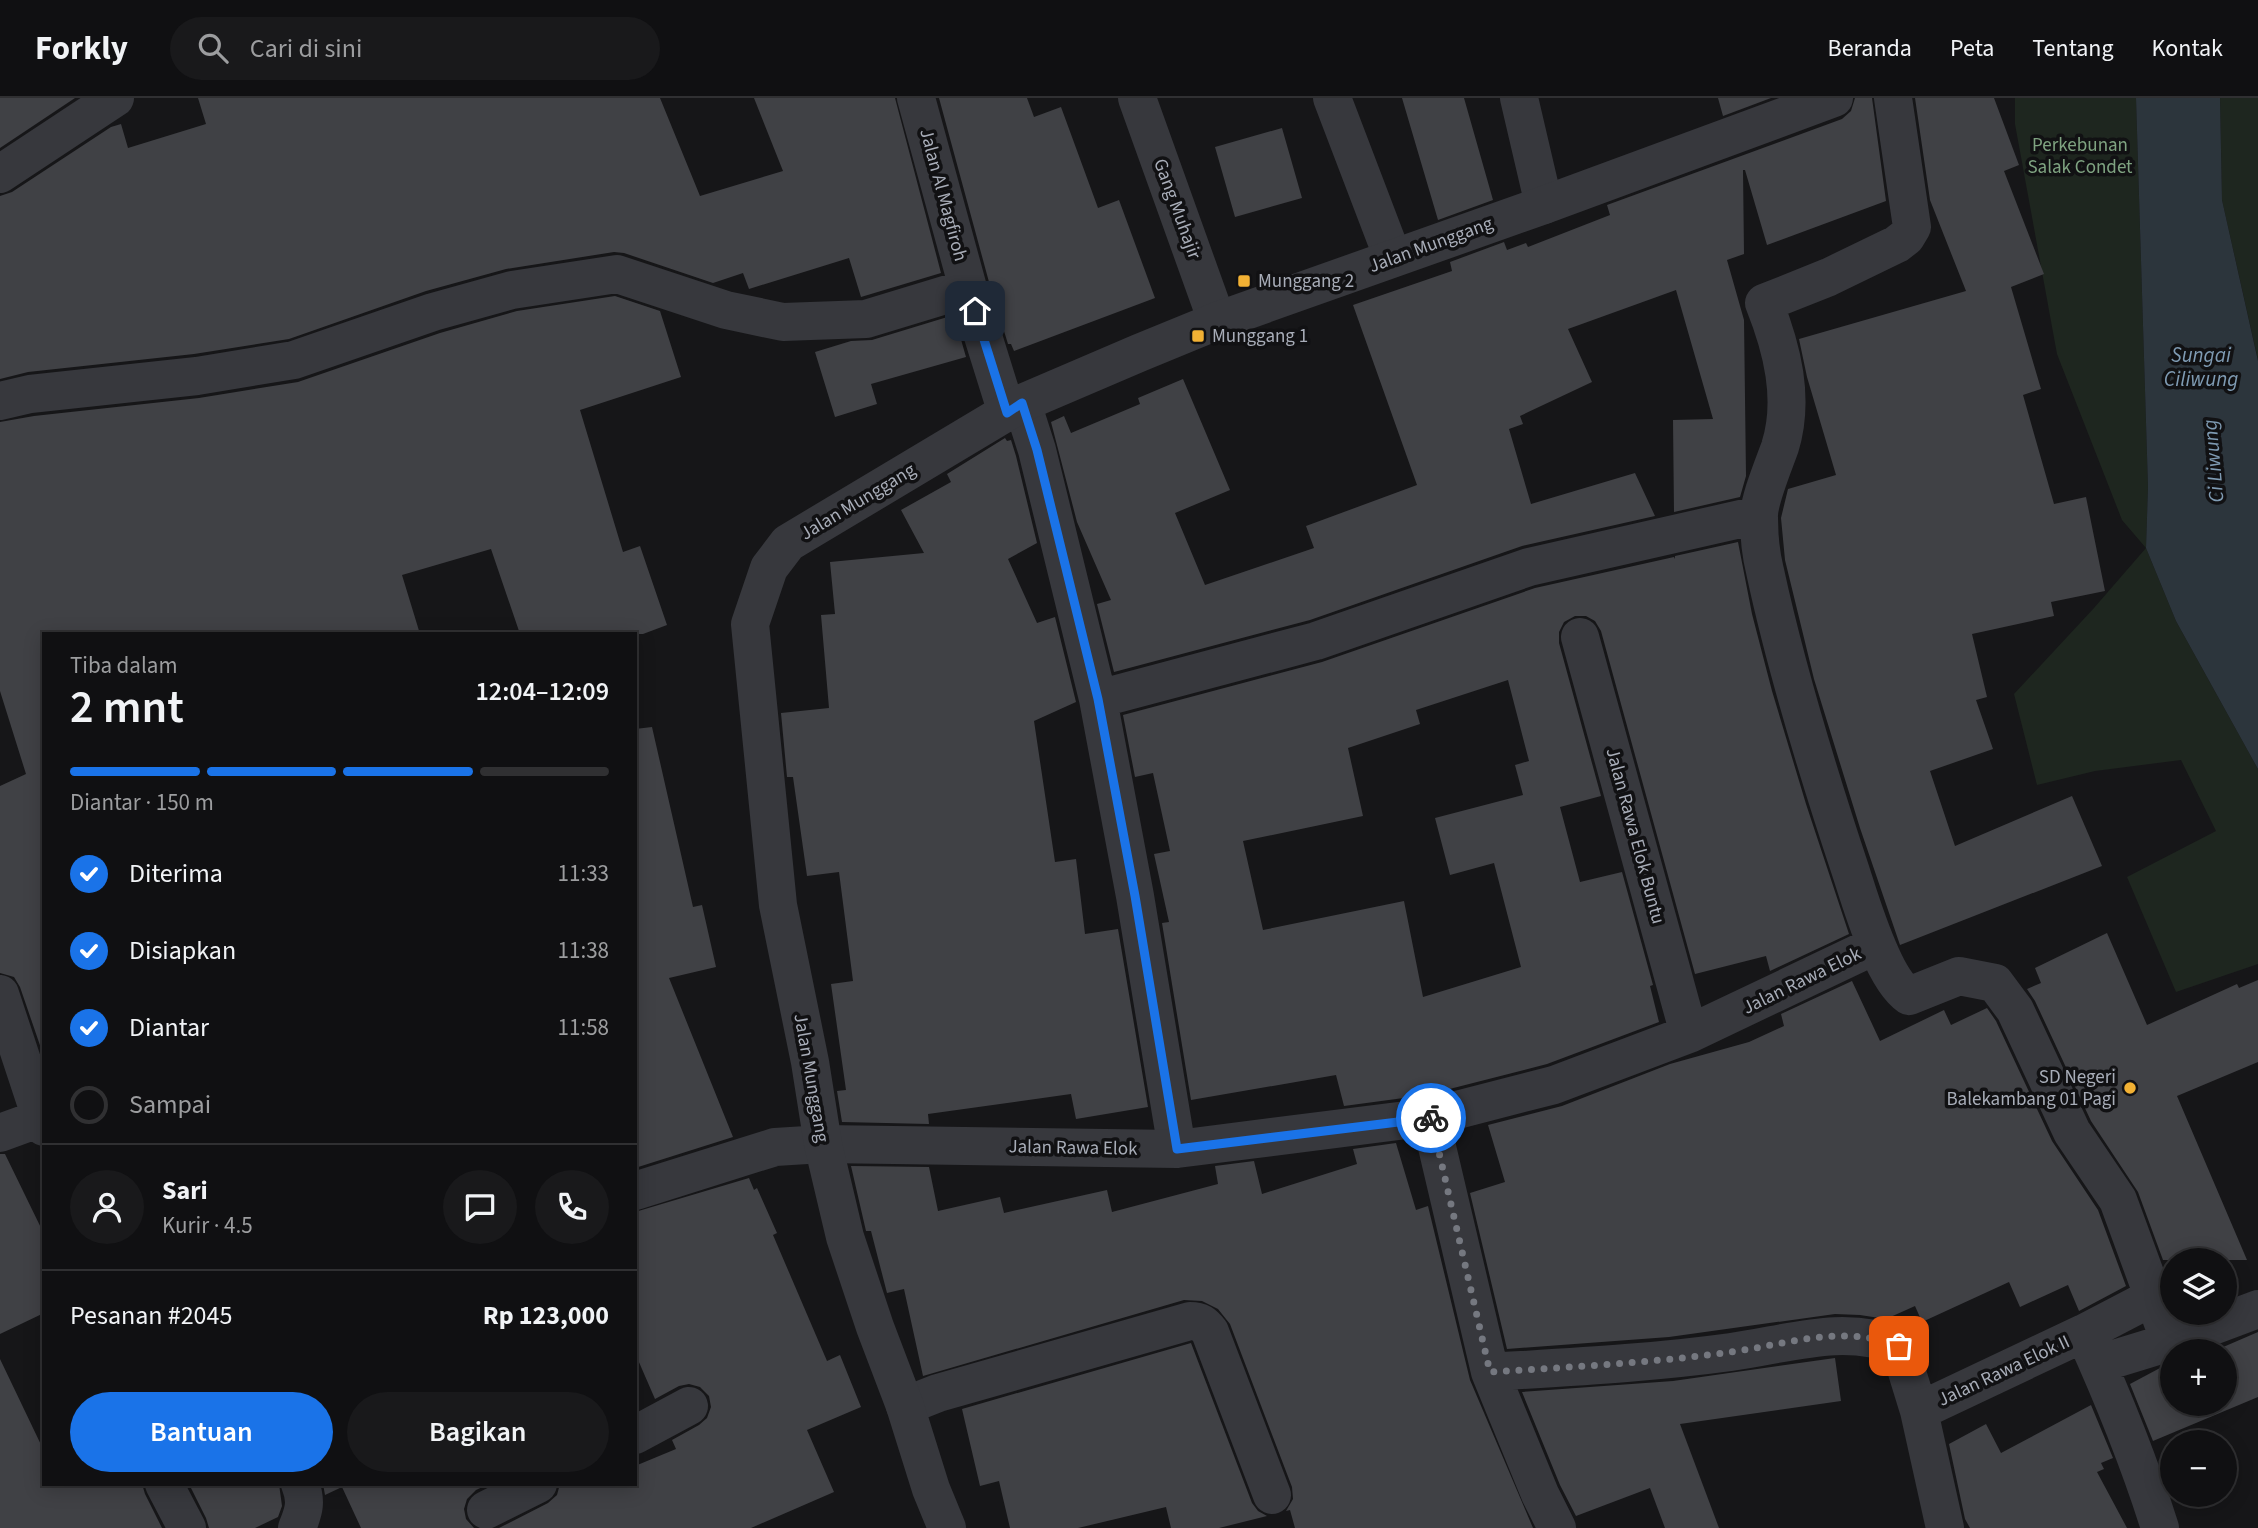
<!DOCTYPE html>
<html lang="id">
<meta charset="utf-8">
<style>
:root{--surface:#101012;--page:#19191b;--text:#f1f3f6;--muted:#9c9d9f;--line:#303032;--accent:#1a73e8}
body{margin:0;font-family:"Source Sans 3",sans-serif;background:var(--page);color:var(--text);height:100vh;display:flex;flex-direction:column;font-size:26px;white-space:nowrap}
*{box-sizing:border-box;margin:0}
p{font-size:23px;color:var(--muted)}
.icon{flex:none;width:38px;height:38px;fill:none;stroke:currentColor;stroke-width:2;stroke-linecap:round;stroke-linejoin:round}
.map{position:relative;flex:1;overflow:hidden}
.side{position:absolute;left:42px;top:534px;width:595px;height:854px;display:flex;flex-direction:column;background:var(--surface);border-radius:0px;box-shadow:0 4px 18px #0003,0 0 0 2px var(--line)}
.side>*{flex:none}
.buttons{position:absolute;left:2160px;top:1150px;display:grid;gap:14px}
.buttons a{display:grid;place-items:center;width:77px;height:77px;border-radius:50%;background:var(--surface);box-shadow:0 4px 18px #0003,0 0 0 2px var(--line);font-size:35px}
.pin{position:absolute;display:grid;place-items:center;width:60px;height:60px;color:#fff;margin:-30px;border-radius:14px;box-shadow:0 4px 10px #0006}
.courier{position:absolute;display:grid;place-items:center;width:70px;height:70px;margin:-35px;border:5px solid #1a73e8;border-radius:50%;background:#fff;color:#222;box-shadow:0 2px 9px #0007}
.headline em{font-style:normal;font-weight:600}
.headline div{display:flex;flex-direction:column-reverse}
.headline{display:flex;align-items:center;justify-content:space-between;height:119px;padding:0 28px}
h1{font-size:46px;font-weight:600;line-height:52px}
.bar{display:grid;grid-template-columns:repeat(4,1fr);gap:10px 7px;align-content:center;height:84px;padding:0 28px}
.bar i{height:9px;border-radius:5px;background:var(--line)}
.bar .selected{background:var(--accent)}
.bar p{grid-column:span 4}
.line{display:flex;align-items:center;gap:18px;padding:0 28px;border-top:2px solid var(--line)}
.line div{flex:1}
.round{display:grid;place-items:center;flex:none;width:74px;height:74px;border-radius:37px;background:var(--page)}
ol{padding:0 28px;list-style:none}
li{display:flex;align-items:center;gap:21px;height:77px}
li p{margin-inline-start:auto}
li .icon{padding:7px;border-radius:50%;background:var(--accent);color:#fff;stroke-width:4}
li:last-child{color:var(--muted)}
li i{width:38px;height:38px;border:4px solid var(--line);border-radius:50%}
.button{display:flex;gap:14px;margin-top:auto;padding:14px 28px}
.button a{flex:1;height:80px;border-radius:42px;background:var(--accent);color:#fff;font-size:28px;font-weight:600;line-height:80px;text-align:center}
.button a+a{background:var(--page);color:var(--text)}
header{display:flex;align-items:center;gap:42px;box-sizing:border-box;height:98px;padding:0 35px;background:var(--surface);border-bottom:2px solid var(--line)}
header strong{font-size:33px}
nav{display:flex;gap:38px;margin-inline-start:auto;font-size:24px}
.search{width:490px;height:63px;background:var(--page);display:flex;align-items:center;gap:18px;box-sizing:border-box;padding:0 24px;border-radius:38px;color:var(--muted);font-size:26px}
.map>svg:first-child{display:block}
</style>
<header>
<strong>Forkly</strong>
<div class="search"><svg class="icon" aria-label="search" viewBox="0 0 24 24"><circle cx="10" cy="10" r="6"/><path d="M15 15l6 6"/></svg>Cari di sini</div>
<nav><a>Beranda</a><a>Peta</a><a>Tentang</a><a>Kontak</a></nav>
</header>
<div class="map">
<svg width="2258" height="1430" viewBox="0 0 2258 1430">
<rect width="100%" height="100%" fill="#161618"/>
<!-- green -->
<path fill="#1e261f" d="M2015,0h121l12,389 -2,61 30,73 82,148v195l-82,28 -49,-115 89,-46 -35,-71 -86,11 -58,14 -23,-91 80,-86 52,-60 -24,-28 -65,-166 -42,-230z
M2220,0h38v262l-36,-160z"/>
<!-- water -->
<path fill="#2c353c" d="M2136,0h84l2,102 36,161v408l-82,-148 -30,-73 2,-61z"/>
<!-- building -->
<path fill="#404145" fill-rule="evenodd" d="M0,0h75l-75,50z
M198,0h462l40,98 83,-25 -29,-73h141l46,175 -80,24 -12,-39 -100,31 -6,-16 -30,10 -89,-30 -10,-1 -108,17 -80,22 -137,48 -95,15 -166,18 -28,7v-183l12,-4 99,-65 10,-3 7,24 78,-24z
M939,0h88l7,19 27,-10 37,101 21,-8 36,98 -141,53 -3,-7h-3l-19,-62z
M1402,0h62l29,102 -55,20z
M1718,0h53l-48,18z
M1855,0h17l14,103 -119,44 -22,-75h-2l1,84 -17,6 17,60 2,156 -6,21 -66,15 -1,-92 40,-1 -37,-129 -108,39 24,53 -72,34 3,8 -14,5 22,75 104,-31 20,43 -133,30 -212,74 -196,52 -17,-68 14,-4 -34,-78 -26,-100 13,-6 7,17 69,-29 -2,-6 45,-19 47,111 -55,23 30,72 109,-37 -8,-22 111,-41 -64,-180 99,-34 -2,-9 54,-20 3,8 19,-7 2,4 82,-32 -3,-10 235,-86 9,-8z
M1915,0h79l25,67 -15,6 40,103 -33,13 30,102 -18,6 31,109 32,-7 19,94 -54,11 3,14 -82,18 15,63 -11,3 17,49 -63,22 25,75 117,-50 30,70 -202,79 -40,-117 -46,-149 -29,-119 -4,-42 7,-29 48,-14 -29,-98 -8,-38 167,-48 -36,-91z
M1282,30l20,70 -67,19 -20,-70z
M615,198l45,15 21,66 -101,33 43,142 17,-6 27,79 -24,9h-123l-29,-85 -89,26 18,59h-376v423l-24,-70 -6,-10 -14,-4v-187l26,-12 -26,-83v-269l34,-6 165,-18 99,-16 142,-49 77,-22z
M954,217l12,42 -95,27 6,20 -42,13 -20,-65 36,-11 21,-1z
M1005,340l2,3 4,-1 5,16 21,87 -29,16 29,64 18,-6 21,85 -42,19 21,141 21,-3 9,75 33,-5 30,178 -72,12 -5,-25 -143,20 1,10 -87,-2 -5,-31 9,-1 -15,-106 22,-3 -14,-109 -32,4 -14,-99h-6l-6,-64 48,-5 -8,-93 14,-1 -5,-52 94,-9 -23,-43 50,-28 -4,-8z
M1738,444l14,72 20,77 34,113 43,130 -79,37 -4,-15 -71,18 -94,-343 -6,-10 -9,-5h-11l-11,6 -5,10v11l42,153 -41,11 20,75 42,-10 31,113 -3,1 9,36 -112,42 -121,31 -82,11 -8,-31 -145,25 -29,-177 7,-1 -15,-68 16,-3 -17,-78 -18,4 -12,-62 199,-53 213,-74 139,-31 1,2v-3zM1508,582l21,81 -14,4 8,30 -88,23 15,57 44,-12 27,104 -98,30 -19,-96 -141,29 -20,-89 120,-25 -15,-68 72,-24 -4,-14z
M652,629l41,180 9,-2 14,62 -47,11 64,159 -98,31v-439z
M2107,835l40,92 90,-41 2,4 19,-8v82l-81,34 70,164h-84l-25,-68 -47,-71 -56,-120 -8,-12 14,-6 -6,-15z
M1852,883l28,60 64,-31 7,15 36,-17 9,13 56,120 46,69 28,76 -47,25 -11,-26 -48,22 -11,-25 -87,40 -7,-16 -29,13 -26,-4 -25,-1 -166,23 -162,12 -37,-156 35,-11 -17,-57 74,-19 108,-42 79,-22 35,-16 -3,-12z
M1396,1045l20,67 12,-4 42,174 63,148h-238l-5,-18 -4,1 7,-12 -1,-12 -62,-163 -12,-15 -16,-8 -18,-1 -261,76 -19,-87 -17,4 -16,-62h-5l-15,-65 78,1 9,44 62,-14 4,16 103,-23 5,22 106,-28 -3,-18 39,-5 8,33 95,-30 -4,-15z
M0,1056h5l39,80v79l-44,21z
M749,1080l5,12 3,-2 20,45 -4,2 54,126 13,-6 21,52 -54,23 27,62 -83,36h-252l49,-25 9,-8 3,-11h75v-18l41,-17 -4,-9 27,-15 8,-7 4,-11 -2,-11 -9,-9 -11,-3 -10,2 -24,13 -20,-46v-141z
M2258,1234v65l-105,44 -23,-57 30,-16 12,-4v40h52v-53h-10z
M1191,1245l61,160 6,8 9,5 -48,12h-48l-5,-21 -88,21h-68l-11,-47 -19,5 -18,-77z
M1835,1260l6,43 -161,23 39,104h-54l-15,-40 -74,28 -16,-31 -38,-93 151,-11z
M0,1261l44,92v33h98l3,10 17,34h-162z
M2091,1307l22,53 -12,5 3,6 -7,3 30,56h-157l-5,-9 -16,-75 37,-20 15,29z
M189,1386h90l3,22 -4,11 -23,11h-46l-3,-10z
M323,1386h166l-13,6 -9,9 -3,10 2,10 8,9h-113l-19,-41 -17,8z"/>
<g fill="none" stroke-linecap="round" stroke-linejoin="round">
<!-- minor -->
<path stroke="#37383d" stroke-width="38" d="M916,0l52,190 39,125
M1137,0l80,223
M1332,0l61,160
M1519,0l25,107
M1893,0l19,129 -6,10 -9,7 -68,33 -65,26c18,45 31,96 16,144 -6,17 -22,55 -21,71 0,17 2,37 6,53 22,102 53,202 86,301 10,31 32,107 58,124l50,-20 36,7 20,27 57,122 46,68 52,142
M0,76l115,-76
M0,303l30,-7 167,-18 97,-16 139,-48 79,-22 105,-16 109,36 57,12 83,-3 102,-31
M1022,305l15,47 61,249 37,197 42,253
M1580,539l109,397
M1098,601l218,-58 213,-74 229,-52
M0,896l41,124
M1430,1019l60,255c80,-5 161,-9 241,-20 58,-8 111,-28 168,-6l20,65 165,-78 69,-36
M0,1035l41,-15 3,9
M635,1093l140,-44 48,-3 354,5 253,-32 124,-32 135,-51 187,-89
M2084,1235c29,64 55,128 76,195
M2098,1266l72,-22 88,-33
M1490,1274l50,122 17,34
M905,1308l33,-13 252,-72c10,0 14,3 20,11l62,163
M1919,1313l26,117
M635,1337l54,-29
M164,1386l23,44
M486,1412l52,-26
M297,1430c7,-17 10,-27 3,-44"/>
<!-- tertiary -->
<path stroke="#37383d" stroke-width="38" d="M947,1430l-16,-39 -26,-83 -30,-79 -30,-90 -22,-93 -13,-82 -32,-157 -28,-281 19,-56 19,-25 234,-140 117,-50 78,-32 327,-116 290,-107"/>
</g>
<g fill="none" stroke-linecap="round" stroke-linejoin="round">
<!-- done -->
<path stroke="#757880" stroke-width="7" stroke-dasharray="0 12.6" d="M1431,1020l59,254c80,-5 161,-9 241,-20 58,-8 111,-28 168,-6"/>
<!-- route -->
<path stroke="#1a73e8" stroke-width="9" d="M975,213l32,102 15,-10 15,47 61,249 37,197 42,253 254,-31"/>
</g>
<!-- markers -->
<g fill="#f2b134" stroke="#111113" stroke-width="2.5">
<rect x="1237" y="176" width="14" height="14" rx="3.5"/>
<rect x="1191" y="231" width="14" height="14" rx="3.5"/>
<circle cx="2130" cy="990" r="7"/>
</g>
<g text-anchor="middle" dominant-baseline="central" stroke-width="7" stroke-linejoin="round" paint-order="stroke">
<!-- park labels -->
<g font-size="19" fill="#7fa381" stroke="#111113">
<text x="2080" y="47">Perkebunan<tspan x="2080" dy="22">Salak Condet</tspan></text>
</g>
<!-- street labels -->
<g font-size="19" fill="#a8adb8" stroke="#111113">
<text transform="translate(943 97) rotate(75)">Jalan Al Magfiroh</text>
<text transform="translate(1177 111) rotate(70)">Gang Muhajir</text>
<text transform="translate(1431 147) rotate(-20)">Jalan Munggang</text>
<text transform="translate(858 404) rotate(-31)">Jalan Munggang</text>
<text transform="translate(1635 738) rotate(75)">Jalan Rawa Elok Buntu</text>
<text transform="translate(1802 883) rotate(-26)">Jalan Rawa Elok</text>
<text transform="translate(811 980) rotate(80)">Jalan Munggang</text>
<text transform="translate(1073 1050) rotate(1)">Jalan Rawa Elok</text>
<text transform="translate(2004 1273) rotate(-25)">Jalan Rawa Elok II</text>
</g>
<!-- poi labels -->
<g font-size="19" fill="#a8adb8" stroke="#111113" text-anchor="start">
<text x="1258" y="183">Munggang 2</text>
<text x="1212" y="238">Munggang 1</text>
<text x="2116" y="979" text-anchor="end">SD Negeri<tspan x="2116" dy="22">Balekambang 01 Pagi</tspan></text>
</g>
<!-- water labels -->
<g font-size="21" font-style="italic" fill="#7f9bb3" stroke="#111113">
<text x="2201" y="257">Sungai<tspan x="2201" dy="24">Ciliwung</tspan></text>
<text transform="translate(2213 363) rotate(-95)">Ci Liwung</text>
</g>
</g>
</svg>
<div class="buttons">
<a><svg class="icon" aria-label="layers" viewBox="0 0 24 24"><path d="M12 4l9 5-9 5-9-5zM3 14l9 5 9-5"/></svg></a>
<a>+</a>
<a>−</a>
</div>
<div class="pin" style="left:1899px;top:1248px;background:#ea580c"><svg class="icon" aria-label="bag" viewBox="0 0 24 24"><path d="M5 8h14l-1 12H6zM9 8a3 3 0 0 1 6 0"/></svg></div>
<div class="pin" style="left:975px;top:213px;background:#1f2937"><svg class="icon" aria-label="home" viewBox="0 0 24 24"><path d="M3 11l9-7 9 7M6 9v11h12V9"/></svg></div>
<div class="courier" style="left:1431px;top:1020px"><svg class="icon" aria-label="bike" viewBox="0 0 24 24"><circle cx="6" cy="16" r="4"/><circle cx="18" cy="16" r="4"/><path d="M6 16l4-8h5l3 8M10 8l3 8H6M13 5h3"/></svg></div>
<section class="side">
<div class="headline"><div><h1>2 mnt</h1><p>Tiba dalam</p></div><em>12:04–12:09</em></div>
<div class="bar"><i class="selected"></i><i class="selected"></i><i class="selected"></i><i></i><p>Diantar · 150 m</p></div>
<ol>
<li><svg class="icon" aria-label="check" viewBox="0 0 24 24"><path d="M5 12l5 5 9-10"/></svg>Diterima<p>11:33</p></li>
<li><svg class="icon" aria-label="check" viewBox="0 0 24 24"><path d="M5 12l5 5 9-10"/></svg>Disiapkan<p>11:38</p></li>
<li><svg class="icon" aria-label="check" viewBox="0 0 24 24"><path d="M5 12l5 5 9-10"/></svg>Diantar<p>11:58</p></li>
<li><i></i>Sampai</li>
</ol>
<div class="line" style="height:126px"><a class="round"><svg class="icon" aria-label="person" viewBox="0 0 24 24"><circle cx="12" cy="8" r="4"/><path d="M4 21q1-7 8-7t8 7"/></svg></a><div><b>Sari</b><p>Kurir · 4.5</p></div><a class="round"><svg class="icon" aria-label="chat" viewBox="0 0 24 24"><path d="M4 5h16v11H9l-5 4z"/></svg></a><a class="round"><svg class="icon" aria-label="phone" viewBox="0 0 24 24"><path d="M5 4h4l2 5-3 2q2 4 5 5l2-3 5 2v4C11 20 4 13 5 4z"/></svg></a></div>
<div class="line" style="height:91px"><div>Pesanan #2045</div><b>Rp 123,000</b></div>
<div class="button"><a>Bantuan</a><a>Bagikan</a></div>
</section>
</div>
